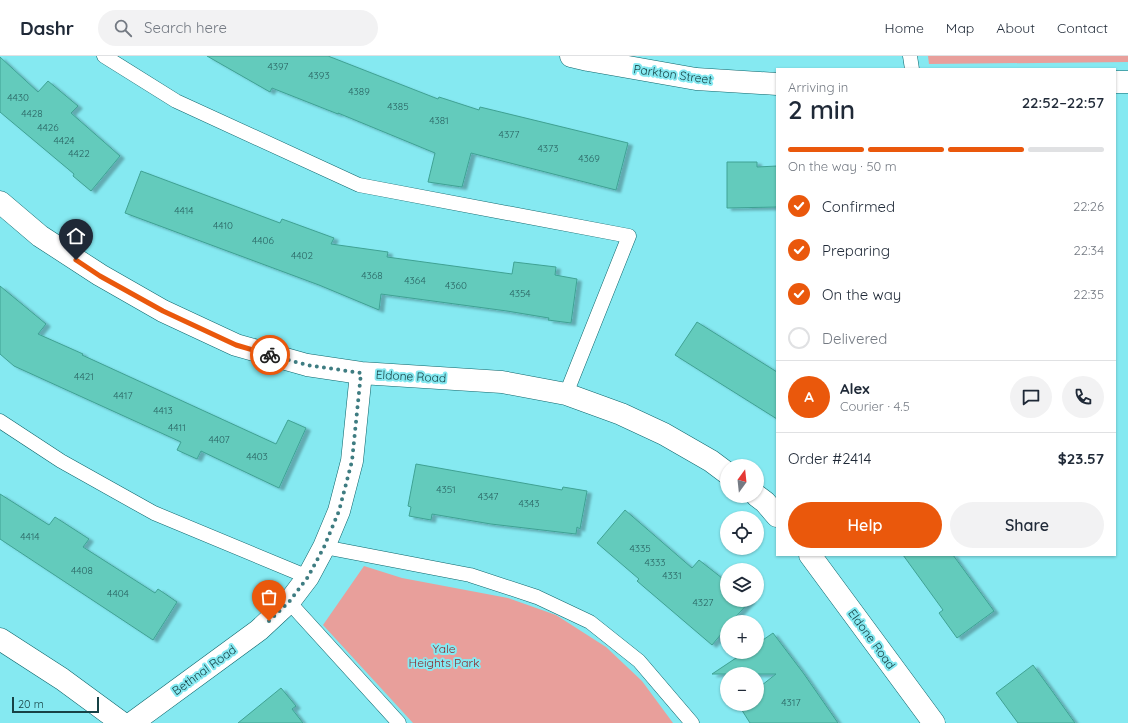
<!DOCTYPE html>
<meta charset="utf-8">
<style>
:root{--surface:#fff;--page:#f2f2f3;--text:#1f2937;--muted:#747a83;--line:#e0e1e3;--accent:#ea580c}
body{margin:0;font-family:Quicksand,sans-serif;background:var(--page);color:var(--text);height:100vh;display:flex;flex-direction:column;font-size:15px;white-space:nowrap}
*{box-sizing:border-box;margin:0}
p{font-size:13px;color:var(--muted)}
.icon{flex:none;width:22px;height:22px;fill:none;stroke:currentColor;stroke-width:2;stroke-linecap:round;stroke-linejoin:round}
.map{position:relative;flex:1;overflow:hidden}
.panel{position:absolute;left:776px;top:12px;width:340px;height:488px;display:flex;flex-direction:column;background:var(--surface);border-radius:0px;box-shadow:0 1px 3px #0004}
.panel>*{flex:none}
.needle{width:26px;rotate:15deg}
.buttons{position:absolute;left:720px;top:403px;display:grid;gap:8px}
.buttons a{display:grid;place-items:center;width:44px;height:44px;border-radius:50%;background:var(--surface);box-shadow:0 1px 3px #0004;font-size:20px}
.scale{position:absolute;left:12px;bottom:10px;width:87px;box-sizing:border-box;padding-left:4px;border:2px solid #174245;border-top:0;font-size:11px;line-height:14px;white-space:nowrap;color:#174245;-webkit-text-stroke:3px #85e9f1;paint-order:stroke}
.pin{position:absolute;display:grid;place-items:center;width:34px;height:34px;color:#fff;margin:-41px -17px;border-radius:50% 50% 50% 0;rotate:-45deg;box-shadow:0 0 4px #0007}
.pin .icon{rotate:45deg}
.courier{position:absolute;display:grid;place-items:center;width:40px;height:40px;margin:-20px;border:3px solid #ea580c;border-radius:50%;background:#fff;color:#222;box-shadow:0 1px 5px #0007}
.overview em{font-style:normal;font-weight:600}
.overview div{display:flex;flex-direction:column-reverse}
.overview{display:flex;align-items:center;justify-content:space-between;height:68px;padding:0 12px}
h1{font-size:26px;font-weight:600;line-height:30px}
.bar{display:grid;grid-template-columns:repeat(4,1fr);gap:6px 4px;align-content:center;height:48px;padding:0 12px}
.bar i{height:5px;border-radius:3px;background:var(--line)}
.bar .active{background:var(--accent)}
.bar p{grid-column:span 4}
.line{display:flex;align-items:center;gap:10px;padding:0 12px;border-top:1px solid var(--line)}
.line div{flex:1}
.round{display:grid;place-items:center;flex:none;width:42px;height:42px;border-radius:21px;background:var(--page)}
ol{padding:0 12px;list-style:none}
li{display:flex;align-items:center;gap:12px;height:44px}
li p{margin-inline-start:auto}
li .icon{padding:4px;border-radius:50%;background:var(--accent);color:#fff;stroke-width:4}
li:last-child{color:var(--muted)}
li i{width:22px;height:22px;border:2px solid var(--line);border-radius:50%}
.button{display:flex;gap:8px;margin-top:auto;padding:8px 12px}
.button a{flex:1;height:46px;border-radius:24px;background:var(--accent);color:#fff;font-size:16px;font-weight:600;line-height:46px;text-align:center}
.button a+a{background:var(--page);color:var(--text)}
header{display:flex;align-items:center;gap:24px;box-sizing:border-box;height:56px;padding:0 20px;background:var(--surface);border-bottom:1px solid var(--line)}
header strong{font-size:19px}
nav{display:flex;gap:22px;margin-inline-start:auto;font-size:14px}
.search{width:280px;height:36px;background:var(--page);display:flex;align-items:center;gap:10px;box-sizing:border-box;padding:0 14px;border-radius:22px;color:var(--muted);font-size:15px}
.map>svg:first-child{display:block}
</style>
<header>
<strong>Dashr</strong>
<div class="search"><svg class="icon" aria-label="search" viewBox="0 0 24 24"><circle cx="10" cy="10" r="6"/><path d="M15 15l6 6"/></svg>Search here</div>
<nav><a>Home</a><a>Map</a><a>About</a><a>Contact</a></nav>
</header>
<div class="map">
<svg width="1128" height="667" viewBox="0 0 1128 667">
<defs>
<filter id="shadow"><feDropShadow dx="4.5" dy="2.5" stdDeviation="1" flood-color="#0004"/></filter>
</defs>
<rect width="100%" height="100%" fill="#85e9f1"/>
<!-- green -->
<path fill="#e89f9b" d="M928,0h200v6l-199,2z
M364,510l38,12 106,20 48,17 50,32 36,34 31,42h-260l-90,-98z"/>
<!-- building -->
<path fill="#64cbbc" stroke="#3fa294" filter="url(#shadow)" d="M207,0h121l110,43 1,-2 40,13 1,-3 148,36 -12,47 -145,-37 -9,34 -34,-5 7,-29 -97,-40v1l-66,-26 -2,4z
M0,1l38,35 10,-11 30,25 -7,7 49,43 -29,35 -18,-15 1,-2 -74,-62z
M727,106h30v5l20,-1v41l-50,1z
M141,115l139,52 2,-4 52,19 -3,6 57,8 -1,5 125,17 2,-12 42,5 -1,8 22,4 -6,44 -23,-3 1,-2 -42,-7 -126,-17 -2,16 -60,-25 -194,-72z
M0,230l46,38 -8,10 45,20 -1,1 194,89 12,-24 18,8 -27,60 -78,-37 -4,8 -20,-9 4,-8 -167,-76 -14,-12z
M697,266l80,50v47l-102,-64z
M416,408l146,26 1,-3 24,4 -7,38 -3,-2 -1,7 -85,-10 -59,-10 -1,6 -22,-4 2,-9 -3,-1z
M0,438l49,31 6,-8 34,22 -6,8 72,46 3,-4 19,13 -24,38 -153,-101z
M625,454l67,58 7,-8 28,22v18h24l-20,22h-4v5l-15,18 -75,-64 2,-2 -42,-36z
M903,499h50l41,56 -37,27 -18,-25 4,-3z
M773,577l31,41 34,49h-88l-12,-19h19v-15l19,-15h-64l33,-22h12v-8z
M1033,609l19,26 23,32h-57l-22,-30z
M281,632l15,18 -4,3 11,14h-65z"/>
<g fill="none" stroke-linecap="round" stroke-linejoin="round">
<!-- lane casing -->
<g stroke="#0d656b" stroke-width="15">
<path id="lane" d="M104,0l72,45 183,84 270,51 -63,158
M910,0l2,13
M0,365l61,40 93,52 154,64
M324,491l146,28 67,22 53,25 49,39 53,62
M289,546l110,121"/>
</g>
<!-- street casing -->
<g stroke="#0d656b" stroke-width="23">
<path id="street" d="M571,0l17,4 108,19 81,5
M1115,26h13
M0,146l40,34 60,39 63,36 73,34 71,20 54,8 141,9 64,12 55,20 43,20 47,27 16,12
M757,440l8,6 12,14
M810,499l124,168
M0,583l62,40 60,44
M132,667l127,-93 30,-28 19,-25 16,-30 15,-36 13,-50 9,-88"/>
</g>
<!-- lane -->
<use href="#lane" stroke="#fff" stroke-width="14"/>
<!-- street -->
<use href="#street" stroke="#fff" stroke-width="22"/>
</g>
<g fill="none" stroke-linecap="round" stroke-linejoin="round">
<!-- done -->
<path stroke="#3e7c81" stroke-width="4" stroke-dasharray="0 7.2" d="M269,565l20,-19 19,-25 16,-30 15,-36 13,-50 9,-88 -54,-8 -37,-10"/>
<!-- route -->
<path stroke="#ea580c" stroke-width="5" d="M76,204l24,16 63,35 73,34 34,10"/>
</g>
<g text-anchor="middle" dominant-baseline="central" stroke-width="4" stroke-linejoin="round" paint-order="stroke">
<!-- number labels -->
<g font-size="10" fill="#2a6463">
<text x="278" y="10">4397</text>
<text x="319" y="19">4393</text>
<text x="359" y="35">4389</text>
<text x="18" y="41">4430</text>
<text x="398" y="50">4385</text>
<text x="32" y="57">4428</text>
<text x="439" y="64">4381</text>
<text x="48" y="71">4426</text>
<text x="509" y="78">4377</text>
<text x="64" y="84">4424</text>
<text x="548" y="92">4373</text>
<text x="79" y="97">4422</text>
<text x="589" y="102">4369</text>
<text x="184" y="154">4414</text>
<text x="223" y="169">4410</text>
<text x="263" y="184">4406</text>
<text x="302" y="199">4402</text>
<text x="372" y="219">4368</text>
<text x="415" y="224">4364</text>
<text x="456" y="229">4360</text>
<text x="520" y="237">4354</text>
<text x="84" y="320">4421</text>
<text x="123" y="339">4417</text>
<text x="163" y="354">4413</text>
<text x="177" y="371">4411</text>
<text x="219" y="383">4407</text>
<text x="257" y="400">4403</text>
<text x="446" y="433">4351</text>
<text x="488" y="440">4347</text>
<text x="529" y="447">4343</text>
<text x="30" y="480">4414</text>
<text x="640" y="492">4335</text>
<text x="655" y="506">4333</text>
<text x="82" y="514">4408</text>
<text x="672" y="519">4331</text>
<text x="118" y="537">4404</text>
<text x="703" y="546">4327</text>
<text x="791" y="646">4317</text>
</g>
<!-- street labels -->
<g font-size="12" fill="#174245" stroke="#85e9f1">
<text transform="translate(673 18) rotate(8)">Parkton Street</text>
<text transform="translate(411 320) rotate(3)">Eldone Road</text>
<text transform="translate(872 583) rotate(54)">Eldone Road</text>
<text transform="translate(204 614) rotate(-36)">Bethnal Road</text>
</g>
<!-- park labels -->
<g font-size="12" fill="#8a2a2e" stroke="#85e9f1">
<text x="444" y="592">Yale<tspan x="444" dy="14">Heights Park</tspan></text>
</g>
</g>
</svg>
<div class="buttons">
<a><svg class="needle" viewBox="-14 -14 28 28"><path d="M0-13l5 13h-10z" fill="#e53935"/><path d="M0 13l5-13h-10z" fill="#747a83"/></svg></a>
<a><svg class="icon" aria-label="locate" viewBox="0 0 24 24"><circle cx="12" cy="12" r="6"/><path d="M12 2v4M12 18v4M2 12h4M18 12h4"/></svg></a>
<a><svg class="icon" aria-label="layers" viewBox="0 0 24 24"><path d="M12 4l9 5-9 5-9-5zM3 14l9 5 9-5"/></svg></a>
<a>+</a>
<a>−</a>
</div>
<div class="scale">20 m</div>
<div class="pin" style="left:269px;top:565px;background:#ea580c"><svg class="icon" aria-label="bag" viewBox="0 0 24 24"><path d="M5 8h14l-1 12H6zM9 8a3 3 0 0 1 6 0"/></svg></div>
<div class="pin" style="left:76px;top:204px;background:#1f2937"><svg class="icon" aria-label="home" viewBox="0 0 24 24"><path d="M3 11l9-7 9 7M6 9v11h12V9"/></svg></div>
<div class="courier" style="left:270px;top:299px"><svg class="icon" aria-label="bike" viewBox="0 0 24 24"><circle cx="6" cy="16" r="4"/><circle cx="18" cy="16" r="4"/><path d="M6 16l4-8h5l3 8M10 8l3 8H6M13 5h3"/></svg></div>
<section class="panel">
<div class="overview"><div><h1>2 min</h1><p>Arriving in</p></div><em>22:52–22:57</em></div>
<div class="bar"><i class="active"></i><i class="active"></i><i class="active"></i><i></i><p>On the way · 50 m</p></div>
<ol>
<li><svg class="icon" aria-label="check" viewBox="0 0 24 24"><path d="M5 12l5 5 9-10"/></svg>Confirmed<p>22:26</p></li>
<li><svg class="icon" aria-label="check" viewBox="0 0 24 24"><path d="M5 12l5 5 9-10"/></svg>Preparing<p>22:34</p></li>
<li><svg class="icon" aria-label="check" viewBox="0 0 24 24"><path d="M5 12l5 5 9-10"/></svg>On the way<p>22:35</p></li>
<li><i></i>Delivered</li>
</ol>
<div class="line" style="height:72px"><b class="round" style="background:var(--accent);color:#fff">A</b><div><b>Alex</b><p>Courier · 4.5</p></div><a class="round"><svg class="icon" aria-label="chat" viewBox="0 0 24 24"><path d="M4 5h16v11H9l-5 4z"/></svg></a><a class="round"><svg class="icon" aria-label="phone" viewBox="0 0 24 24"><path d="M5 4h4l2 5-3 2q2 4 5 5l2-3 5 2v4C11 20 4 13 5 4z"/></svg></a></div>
<div class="line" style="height:52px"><div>Order #2414</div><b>$23.57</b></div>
<div class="button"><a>Help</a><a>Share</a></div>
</section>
</div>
